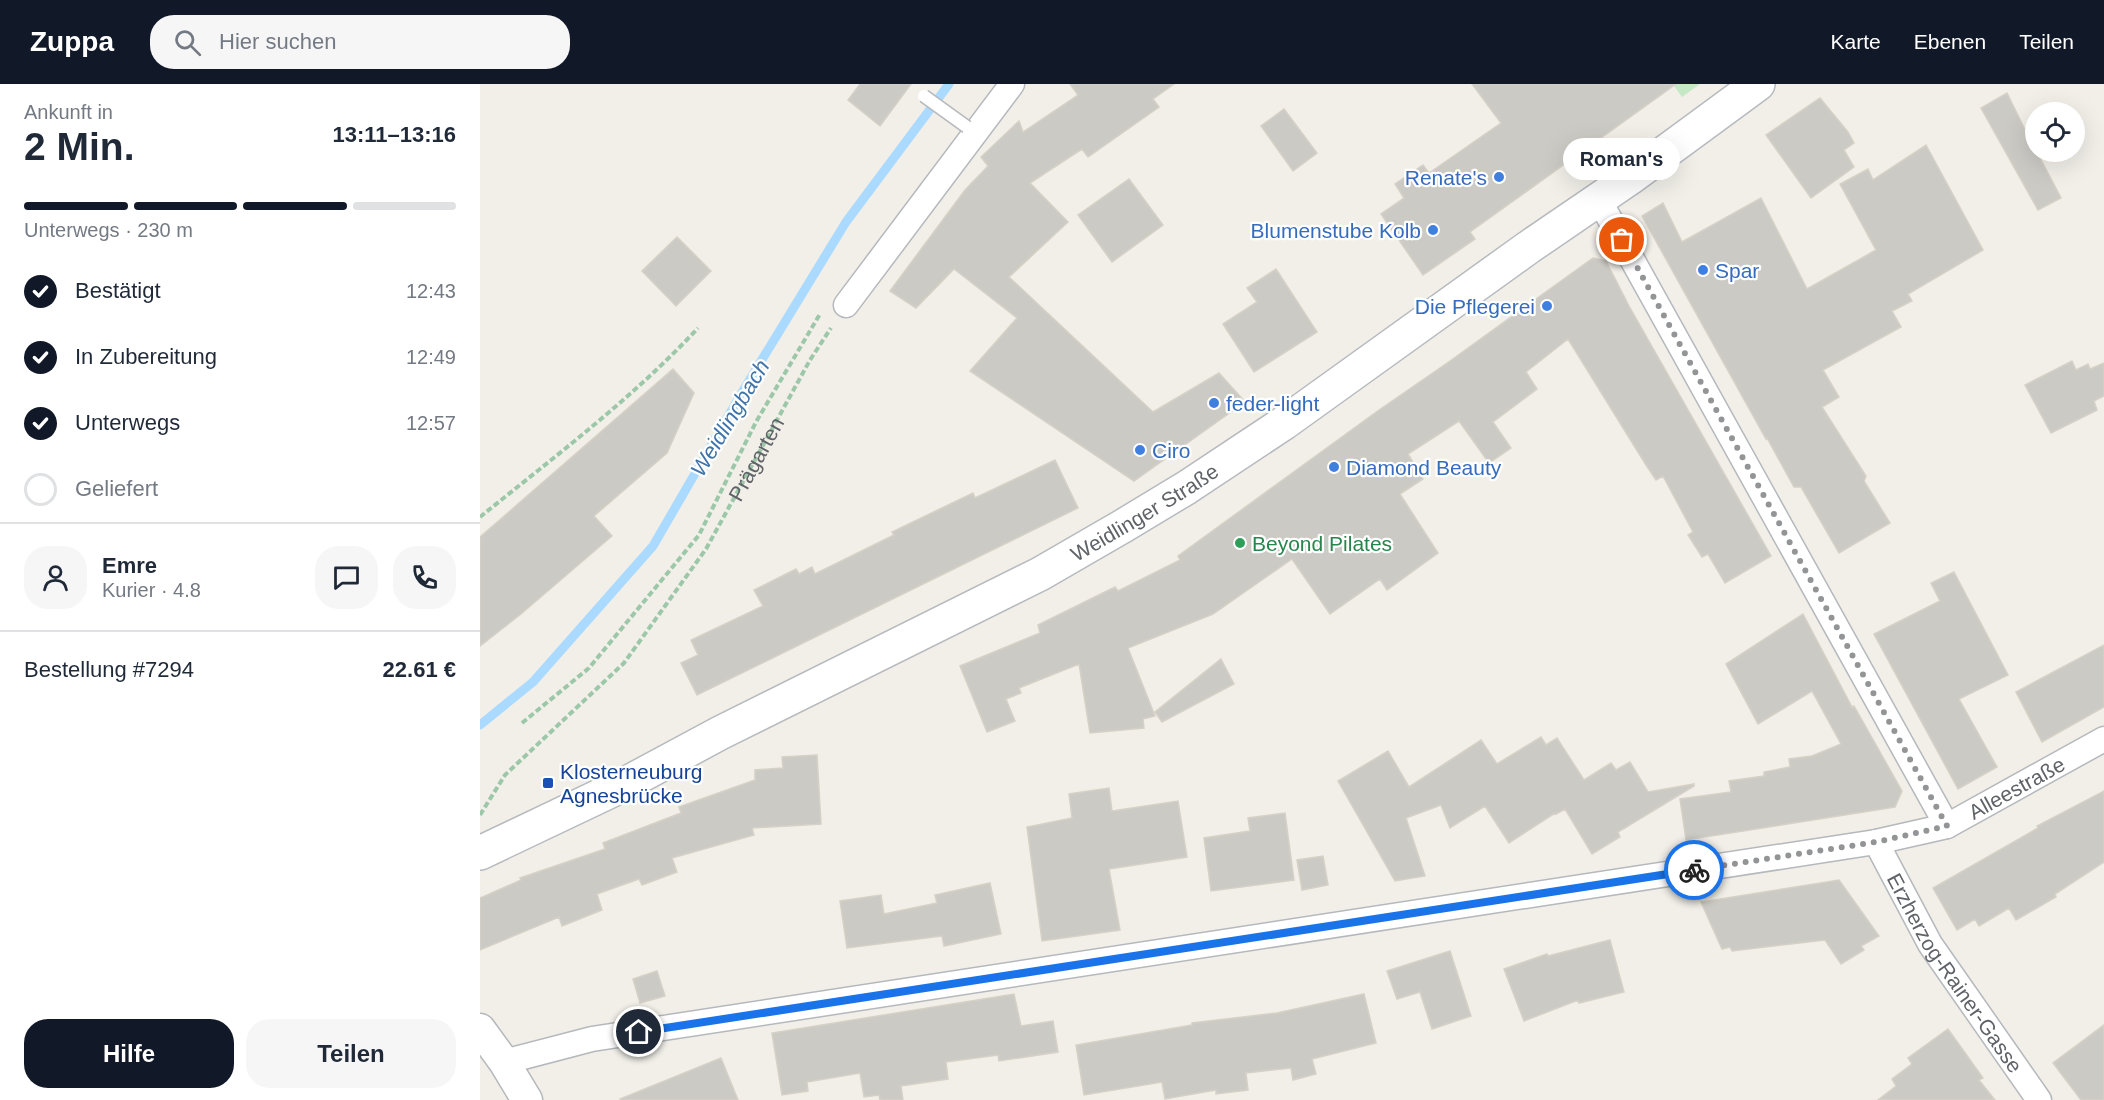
<!DOCTYPE html>
<html lang="de">
<meta charset="utf-8">
<style>
:root{--surface:#fff;--page:#f6f6f7;--text:#1f2937;--muted:#747a83;--line:#e0e1e3;--accent:#111827}
body{margin:0;font-family:Helvetica,sans-serif;background:var(--page);color:var(--text);height:100vh;display:flex;flex-direction:column;font-size:22px;white-space:nowrap}
*{box-sizing:border-box;margin:0}
p{font-size:20px;color:var(--muted)}
.icon{flex:none;width:33px;height:33px;fill:none;stroke:currentColor;stroke-width:2;stroke-linecap:round;stroke-linejoin:round}
.map{position:relative;flex:1;overflow:hidden}
.sheet{display:flex;flex-direction:column;background:var(--surface);width:480px}
.sheet>*{flex:none}
.fabs{position:absolute;left:1545px;top:18px;display:grid;gap:12px}
.fabs a{display:grid;place-items:center;width:60px;height:60px;border-radius:50%;background:var(--surface);box-shadow:0 6px 24px #0002;font-size:30px}
.pin{position:absolute;display:grid;place-items:center;width:51px;height:51px;color:#fff;margin:-26px;border:3px solid #fff;border-radius:50%;box-shadow:0 2px 6px #0007}
.courier{position:absolute;display:grid;place-items:center;width:60px;height:60px;margin:-30px;border:4px solid #1a73e8;border-radius:50%;background:#fff;color:#222;box-shadow:0 2px 8px #0007}
.bubble{position:absolute;height:42px;border-radius:21px;background:var(--surface);box-shadow:0 6px 24px #0002;font-size:20px;font-weight:700;line-height:42px;text-align:center}
.summary em{font-style:normal;font-weight:700}
.summary div{display:flex;flex-direction:column-reverse}
.summary{display:flex;align-items:center;justify-content:space-between;height:102px;padding:0 24px}
h1{font-size:39px;font-weight:700;line-height:45px}
.bar{display:grid;grid-template-columns:repeat(4,1fr);gap:9px 6px;align-content:center;height:72px;padding:0 24px}
.bar i{height:8px;border-radius:4px;background:var(--line)}
.bar .active{background:var(--accent)}
.bar p{grid-column:span 4}
.line{display:flex;align-items:center;gap:15px;padding:0 24px;border-top:2px solid var(--line)}
.line div{flex:1}
.round{display:grid;place-items:center;flex:none;width:63px;height:63px;border-radius:24px;background:var(--page)}
ol{padding:0 24px;list-style:none}
li{display:flex;align-items:center;gap:18px;height:66px}
li p{margin-inline-start:auto}
li .icon{padding:6px;border-radius:50%;background:var(--accent);color:#fff;stroke-width:4}
li:last-child{color:var(--muted)}
li i{width:33px;height:33px;border:3px solid var(--line);border-radius:50%}
.primary-button{display:flex;gap:12px;margin-top:auto;padding:12px 24px}
.primary-button a{flex:1;height:69px;border-radius:24px;background:var(--accent);color:#fff;font-size:24px;font-weight:700;line-height:69px;text-align:center}
.primary-button a+a{background:var(--page);color:var(--text)}
header{display:flex;align-items:center;gap:36px;box-sizing:border-box;height:84px;padding:0 30px;background:var(--accent);color:#fff}
header strong{font-size:28px}
nav{display:flex;gap:33px;margin-inline-start:auto;font-size:21px}
.search{width:420px;height:54px;background:var(--page);display:flex;align-items:center;gap:15px;box-sizing:border-box;padding:0 21px;border-radius:24px;color:var(--muted);font-size:22px}
main{display:flex;flex:1;min-height:0}
.map>svg:first-child{display:block}
</style>
<header>
<strong>Zuppa</strong>
<div class="search"><svg class="icon" aria-label="search" viewBox="0 0 24 24"><circle cx="10" cy="10" r="6"/><path d="M15 15l6 6"/></svg>Hier suchen</div>
<nav><a>Karte</a><a>Ebenen</a><a>Teilen</a></nav>
</header>
<main>
<section class="sheet">
<div class="summary"><div><h1>2 Min.</h1><p>Ankunft in</p></div><em>13:11–13:16</em></div>
<div class="bar"><i class="active"></i><i class="active"></i><i class="active"></i><i></i><p>Unterwegs · 230 m</p></div>
<ol>
<li><svg class="icon" aria-label="check" viewBox="0 0 24 24"><path d="M5 12l5 5 9-10"/></svg>Bestätigt<p>12:43</p></li>
<li><svg class="icon" aria-label="check" viewBox="0 0 24 24"><path d="M5 12l5 5 9-10"/></svg>In Zubereitung<p>12:49</p></li>
<li><svg class="icon" aria-label="check" viewBox="0 0 24 24"><path d="M5 12l5 5 9-10"/></svg>Unterwegs<p>12:57</p></li>
<li><i></i>Geliefert</li>
</ol>
<div class="line" style="height:108px"><a class="round"><svg class="icon" aria-label="person" viewBox="0 0 24 24"><circle cx="12" cy="8" r="4"/><path d="M4 21q1-7 8-7t8 7"/></svg></a><div><b>Emre</b><p>Kurier · 4.8</p></div><a class="round"><svg class="icon" aria-label="chat" viewBox="0 0 24 24"><path d="M4 5h16v11H9l-5 4z"/></svg></a><a class="round"><svg class="icon" aria-label="phone" viewBox="0 0 24 24"><path d="M5 4h4l2 5-3 2q2 4 5 5l2-3 5 2v4C11 20 4 13 5 4z"/></svg></a></div>
<div class="line" style="height:78px"><div>Bestellung #7294</div><b>22.61 €</b></div>
<div class="primary-button"><a>Hilfe</a><a>Teilen</a></div>
</section>
<div class="map">
<svg width="1624" height="1016" viewBox="0 0 1624 1016">
<rect width="100%" height="100%" fill="#f1efe8"/>
<!-- green -->
<path fill="#c5e8c5" d="M1196,0h24l-18,13 -8,-11z"/>
<g fill="none" stroke-linecap="round" stroke-linejoin="round">
<!-- stream -->
<path stroke="#aadaff" stroke-width="9" d="M0,641l53,-43 120,-136 91,-157 102,-167 103,-138"/>
</g>
<!-- building -->
<path fill="#cccac5" stroke="#d6d1c6" stroke-width="1.5" d="M380,0h51l-31,42 -32,-26z
M590,0h104l-21,15 6,8 -71,50 -6,-8 -52,34 38,39 -59,55 144,135 66,-39 26,29 -111,79 -164,-110 47,-53 -63,-49 -38,39 -26,-17 75,-101 23,-24 -7,-9 38,-36 4,11 55,-37z
M992,0h204l-206,148 5,7 -52,36 -42,-61 23,-16 -9,-14 28,-19 6,8 72,-50z
M1527,9l29,59h1l24,46 -23,12 -57,-102z
M1340,14l28,34 6,11 -10,7 10,17 -43,31 -45,-63z
M804,25l33,44 -24,18 -32,-45z
M1446,61l57,105 -75,44 4,7 -20,10 9,16 -78,43 16,27 -17,10 44,69 -2,5 26,42 -51,30 -38,-66h-7l-27,-49 -1,1 -124,-223 21,-13 19,39 79,-44 46,91 69,-39 -36,-66 28,-15 5,11z
M649,95l34,46 -51,37 -34,-47z
M197,153l34,34 -35,35 -34,-35z
M1113,174l13,3 23,45 142,250 -46,27 -17,-29 -6,3 -14,-22 5,-3 -30,-56 -7,4 -10,-15 -78,-126 -42,33 11,17 -44,33 18,26 -22,15 -30,-42 -51,33 15,25 -23,15 38,59 -51,37 -7,-11 -50,35 -38,-55 -79,55 -85,34 27,68 -12,3 1,9 -54,5 -11,-69 -60,24 2,5 -15,6 9,22 -28,11 -27,-66 80,-33 -2,-8 77,-38 3,4 62,-31 -2,-4 201,-146 71,-49z
M796,185l41,63 -63,40 -31,-48 34,-22 -10,-14z
M1592,277l4,9 12,-6 2,5 14,-6v33l-10,5 3,9 -46,23 -26,-48z
M193,285l21,24 -27,60 -73,63 18,20 -91,78 -41,32v-109z
M575,376l23,48 -381,187 -16,-32 17,-8 -7,-15 72,-34 -9,-16 42,-21 3,5 13,-7 3,7 79,-39 -2,-3 81,-39 2,5z
M1474,488l54,103 -49,24 38,68 -39,22 -84,-155 66,-33 -9,-18z
M1323,530l49,93 2,-1 48,85 -7,16 -209,33 -6,-41 51,-7 -2,-11 35,-5v-4l26,-5 -1,-8 23,-3 29,-12 -29,-53 -54,33 -32,-60z
M1624,561v62l-62,35 -26,-50z
M741,575l13,25 -72,38 -7,-10z
M1061,653l5,8 11,-7 27,42 27,-17 5,7 14,-8 18,30 46,-8v2l-76,46 2,5 -28,17 -27,-45 -9,5 -1,-1 -46,30 -24,-37 -35,22 -9,-23 -35,13 19,58 -30,5 -57,-100 50,-30 21,36 72,-47 16,24z
M337,671l4,69 -69,4 2,7 -82,23 5,14 -35,13 -3,-6 -42,15 5,16 -40,16 -3,-9 -79,33v-52l41,-18 -1,-2 85,-29 -2,-6 78,-30 -2,-6 76,-27v-10l28,-2 -1,-11z
M629,704l3,23 66,-10 9,56 -78,12 11,61 -78,11 -15,-114 45,-9 -3,-24z
M1624,707v71l-49,32 1,3 -40,23 -7,-12 -30,18 -4,-7 -18,11 -24,-42 105,-60 -1,-2z
M805,729l9,67 -83,11 -7,-53 46,-7 -2,-13z
M843,772l5,29 -26,5 -5,-30z
M1359,796l40,56 -18,10 3,4 -23,14 -16,-24 -93,11 -2,-4 -8,2 -21,-47z
M510,799l11,51 -57,12 -2,-10 -95,12 -7,-47 41,-6 3,19 53,-11 -2,-8z
M1130,856l14,52 -45,11 -1,-3 -54,21 -20,-52 43,-15 1,2z
M970,867l21,65 -39,13 -12,-37 -23,7 -10,-28z
M177,887l8,25 -25,7 -7,-24z
M534,910l7,32 32,-5 5,31 -59,9 -1,-6 -52,7 2,17 -47,7 2,14h-23l-1,-5 -15,2 -4,-24 -53,9 1,9 -26,4 -10,-62z
M884,910l12,49 -64,16 4,15 -23,6 -2,-12 -45,5 2,17 -32,4v-4l-51,9 -3,-17 -78,13 -8,-50 116,-20v-2l85,-10z
M1624,941v75h-23l-28,-37z
M1468,945l35,49 -4,2 16,20h-117l18,-14 -4,-7 20,-15 -4,-6z
M241,974l17,42h-117l-1,-1z"/>
<g fill="none" stroke-linecap="round" stroke-linejoin="round">
<!-- minor casing -->
<g stroke="#b5b8bc" stroke-width="27">
<g id="minor">
<path d="M1118,114l349,628"/>
<path d="M366,221l166,-221"/>
<path id="s2" d="M1396,758l54,102 109,156"/>
<path id="s3" d="M24,978l88,-23 1284,-197 71,-16 157,-87"/>
</g>
</g>
<!-- tertiary casing -->
<g stroke="#b5b8bc" stroke-width="33">
<path id="tertiary" d="M0,945l24,33 23,38"/>
</g>
<!-- secondary casing -->
<g stroke="#b6babf" stroke-width="36">
<g id="secondary">
<path id="s4" d="M0,769l147,-70 93,-50 320,-159 83,-48 63,-38 98,-65 245,-176 101,-69 128,-94"/>
</g>
</g>
<!-- path -->
<g stroke="#9cc7a9" stroke-width="4" stroke-dasharray="6 3" stroke-linecap="butt">
<path d="M0,433c73,-59 154,-120 218,-189"/>
<path d="M42,639l67,-55 110,-133 57,-113 64,-108"/>
<path id="s1" d="M0,731l25,-40 119,-112 82,-114 104,-189 21,-32"/>
</g>
<!-- minor -->
<use href="#minor" stroke="#fff" stroke-width="24"/>
<!-- tertiary -->
<use href="#tertiary" stroke="#fff" stroke-width="30"/>
<!-- secondary -->
<use href="#secondary" stroke="#fff" stroke-width="33"/>
<!-- service-bridge casing -->
<g stroke="#b5b8bc" stroke-width="15" stroke-linecap="butt">
<path id="service-bridge" d="M444,12l43,31"/>
</g>
<!-- service-bridge -->
<use href="#service-bridge" stroke="#fff" stroke-width="12"/>
</g>
<g fill="none" stroke-linecap="round" stroke-linejoin="round">
<!-- done -->
<path stroke="#929495" stroke-width="6" stroke-dasharray="0 10.8" d="M1142,156l325,586 -71,16 -182,28"/>
<!-- route -->
<path stroke="#1a73e8" stroke-width="8" d="M159,948l1055,-162"/>
</g>
<!-- markers -->
<g fill="#3f7fe0" stroke="#fff" stroke-width="2">
<circle cx="1019" cy="93" r="6"/>
<circle cx="953" cy="146" r="6"/>
<circle cx="1223" cy="186" r="6"/>
<circle cx="1067" cy="222" r="6"/>
<circle cx="734" cy="319" r="6"/>
<circle cx="660" cy="366" r="6"/>
<circle cx="854" cy="383" r="6"/>
</g>
<circle fill="#2e9e5b" stroke="#fff" stroke-width="2" cx="760" cy="459" r="6"/>
<rect fill="#1a4fb4" stroke="#fff" stroke-width="2" x="62" y="693" width="12" height="12" rx="3"/>
<g text-anchor="middle" dominant-baseline="central" stroke-width="4.5" stroke-linejoin="round" paint-order="stroke">
<!-- shop labels -->
<g font-size="21" fill="#366cbe" stroke="#fff" text-anchor="start">
<text x="1007" y="93" text-anchor="end">Renate's</text>
<text x="941" y="146" text-anchor="end">Blumenstube Kolb</text>
<text x="1235" y="186">Spar</text>
<text x="1055" y="222" text-anchor="end">Die Pflegerei</text>
<text x="746" y="319">feder-light</text>
<text x="672" y="366">Ciro</text>
<text x="866" y="383">Diamond Beauty</text>
</g>
<!-- street labels -->
<g font-size="21" fill="#5f6368" stroke="#fff">
<text stroke="none"><textPath href="#s1" startOffset="454">Prägarten</textPath></text>
<text stroke="none"><textPath href="#s4" startOffset="747">Weidlinger Straße</textPath></text>
<text stroke="none"><textPath href="#s3" startOffset="1542">Alleestraße</textPath></text>
<text stroke="none"><textPath href="#s2" startOffset="153">Erzherzog-Rainer-Gasse</textPath></text>
</g>
<!-- leisure labels -->
<g font-size="21" fill="#27864d" stroke="#fff" text-anchor="start">
<text x="772" y="459">Beyond Pilates</text>
</g>
<!-- transit labels -->
<g font-size="21" fill="#164399" stroke="#fff" text-anchor="start">
<text x="80" y="687">Klosterneuburg<tspan x="80" dy="24">Agnesbrücke</tspan></text>
</g>
<!-- water labels -->
<g font-size="22" font-style="italic" fill="#4174aa" stroke="#fff">
<text transform="translate(250 334) rotate(-59)">Weidlingbach</text>
</g>
</g>
</svg>
<div class="fabs">
<a><svg class="icon" aria-label="locate" viewBox="0 0 24 24"><circle cx="12" cy="12" r="6"/><path d="M12 2v4M12 18v4M2 12h4M18 12h4"/></svg></a>
</div>
<div class="pin" style="left:1142px;top:156px;background:#ea580c"><svg class="icon" aria-label="bag" viewBox="0 0 24 24"><path d="M5 8h14l-1 12H6zM9 8a3 3 0 0 1 6 0"/></svg></div>
<div class="pin" style="left:159px;top:948px;background:#1f2937"><svg class="icon" aria-label="home" viewBox="0 0 24 24"><path d="M3 11l9-7 9 7M6 9v11h12V9"/></svg></div>
<div class="courier" style="left:1214px;top:786px"><svg class="icon" aria-label="bike" viewBox="0 0 24 24"><circle cx="6" cy="16" r="4"/><circle cx="18" cy="16" r="4"/><path d="M6 16l4-8h5l3 8M10 8l3 8H6M13 5h3"/></svg></div>
<div class="bubble" style="left:1083px;top:54px;width:117px">Roman's</div>
</div>
</main>
